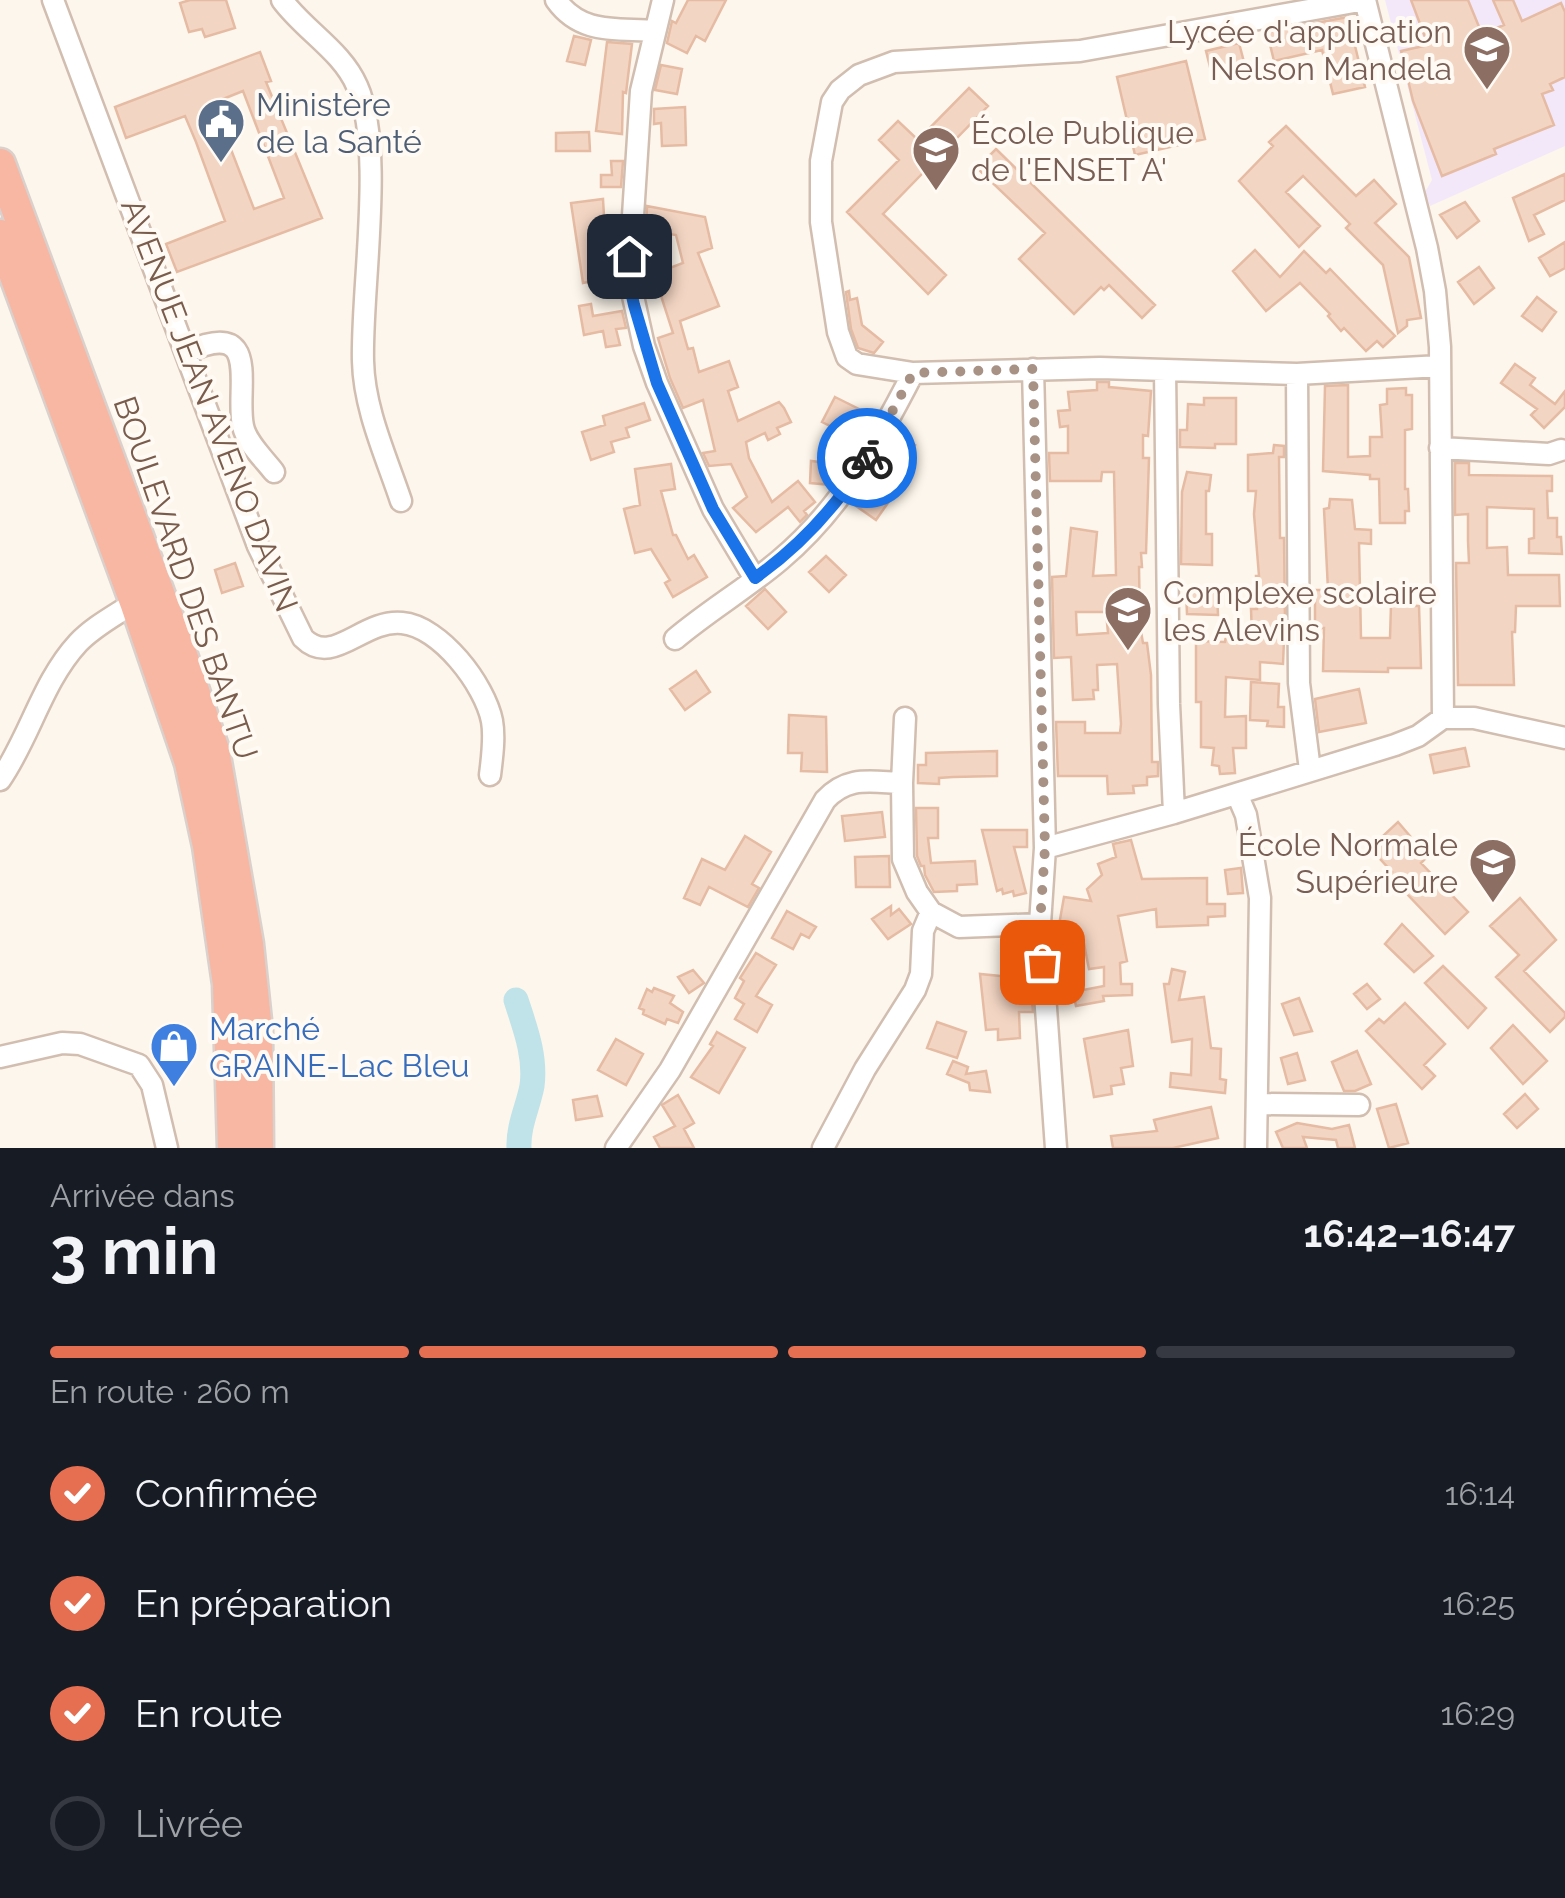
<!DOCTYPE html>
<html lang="fr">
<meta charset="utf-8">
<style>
:root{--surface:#171b24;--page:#20242c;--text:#f1f3f6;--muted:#9ea1a6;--line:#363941;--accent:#e76f51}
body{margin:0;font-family:Raleway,sans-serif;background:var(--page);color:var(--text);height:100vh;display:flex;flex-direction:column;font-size:38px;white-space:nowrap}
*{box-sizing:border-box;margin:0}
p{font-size:32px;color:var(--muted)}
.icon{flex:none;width:55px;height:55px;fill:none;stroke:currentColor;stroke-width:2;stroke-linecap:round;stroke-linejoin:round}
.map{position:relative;height:1148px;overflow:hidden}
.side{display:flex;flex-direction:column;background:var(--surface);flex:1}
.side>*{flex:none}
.pin{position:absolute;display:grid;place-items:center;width:85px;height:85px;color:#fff;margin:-42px;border-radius:20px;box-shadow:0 5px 15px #0006}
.courier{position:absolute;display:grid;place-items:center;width:100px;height:100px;margin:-50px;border:8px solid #1a73e8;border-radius:50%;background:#fff;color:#222;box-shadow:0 2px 12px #0007}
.overview em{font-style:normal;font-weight:700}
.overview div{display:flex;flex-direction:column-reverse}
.overview{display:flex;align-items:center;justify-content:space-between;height:170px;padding:0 50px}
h1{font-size:65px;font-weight:700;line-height:75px}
.bar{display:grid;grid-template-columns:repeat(4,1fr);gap:15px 10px;align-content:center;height:120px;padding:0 50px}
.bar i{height:12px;border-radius:8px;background:var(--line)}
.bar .on{background:var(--accent)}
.bar p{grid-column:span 4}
ol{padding:0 50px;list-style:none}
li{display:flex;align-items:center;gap:30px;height:110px}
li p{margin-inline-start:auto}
li .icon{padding:10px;border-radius:50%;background:var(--accent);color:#fff;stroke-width:4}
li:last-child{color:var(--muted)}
li i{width:55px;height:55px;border:5px solid var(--line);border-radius:50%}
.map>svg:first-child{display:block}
</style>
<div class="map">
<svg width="1565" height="1148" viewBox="0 0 1565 1148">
<rect width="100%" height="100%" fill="#fdf6ec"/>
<!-- education -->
<path fill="#f3e8fa" d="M1385,0h180v146l-135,60 -5,-14 7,-12z"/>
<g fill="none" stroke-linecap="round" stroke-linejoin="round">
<!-- river -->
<path stroke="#bfe3e8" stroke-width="25" d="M516,1000c9,28 20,56 16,86 -4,21 -14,40 -13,62"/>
</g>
<!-- building -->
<path fill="#f3d5c3" stroke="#e6bba3" stroke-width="2.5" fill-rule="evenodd" d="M190,0h36l9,28 -30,9 -3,-8 -13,3 -9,-29z
M688,0h38l-21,41 -9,-5 -9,17 -20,-10 5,-22 4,2z
M1411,0h57l14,34 22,-9 -11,-25h20l9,21 39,-18 4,9v65l-15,7 3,6 -11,4 12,31 -60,24 2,5 -54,22 -29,-75 -12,-50 27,-6z
M1348,17l17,70 -32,7 -11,-44 -48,11 -7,-29z
M574,36l17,4 -6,25 -18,-4z
M607,42l25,2 -6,49 -3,-1 -1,42 -26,-3z
M1239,43l5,19 -33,9 -5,-20z
M260,52l11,29 -5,1 56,136 -145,54 -11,-28 59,-23 -29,-79 -11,-26 -59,22 -11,-31zM243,91l41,107 -30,11 -41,-106z
M1186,61l19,78 -70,16 -18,-78z
M661,65l21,4 -5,25 -22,-4z
M969,88l19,18 -105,108 63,61 -18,19 -81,-82 52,-52 -20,-20 19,-19 20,19z
M685,107l1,38 -24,1 -1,-23 -7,1v-15z
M1286,126l70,70 18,-16 22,24 -21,19 34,34 12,61 -14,2v6l-9,7 -15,-68 -37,-37 4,-4 -47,-48 -17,16 34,34 -21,21 -60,-66 34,-35 -4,-4z
M589,132l1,19h-34v-18z
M996,149l159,156 -13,13 -33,-33 -5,5 -3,-3 -27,27 -55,-55 26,-26 -68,-65z
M611,161h12l-2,26h-20v-12h11z
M1565,174v26l-31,15 10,19 -15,7 -16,-43z
M603,199l1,17h-4l2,21h-6l6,26 6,-1 4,15 -29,6 -12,-80z
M1465,202l14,19 -22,17 -17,-23z
M647,206l58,11 7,31 -14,5 21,53 -39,15 8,28 5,-1 6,24 30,-11 9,26 -10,4 10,30 41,-19 5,6 7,14 -14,6 3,6 -12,6 -3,-7 -19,9 3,16 23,44 26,-21 17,21 -11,9 3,4 -7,7 -12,-15 -32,25 -23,-24 14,-11 -16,-33 -22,2 -6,-13 12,-2 -12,-51 -20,8 -13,-30 -12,-40 15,-5 -19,-59 29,-11 -7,-28 -30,-5z
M1565,242v26l-15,8 -11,-18z
M1255,250l25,27 24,-26 22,22 4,-4 65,67 -12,11 -6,-6 -11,10 -22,-23 -3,3 -13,-15 2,-2 -30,-31 -34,28 -33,-40z
M1479,267l15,21 -20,16 -16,-22z
M849,291l1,9 7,-2 5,27 21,17 -9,11 -16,-5 -7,-19 -5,-37z
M1537,297l19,15 -14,19 -20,-15z
M591,304l2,12 29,-5 4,17 -10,1 4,16 -14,2 -3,-16 -19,4 -5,-29z
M1515,364l20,14 -5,7 25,19 10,-13v16l-21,21 -13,-13 6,-6 -36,-26z
M1097,382h12v5l42,4 -3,45 -5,-1v23h6l-3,95h-5l1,14h-3l1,59 3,17h4l4,32 1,87h6v14l-11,1v8l-14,1 1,7 -26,1 -1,-18h-49l-2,-54h29v11h35l1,-9 -4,-60 -20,1 1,25h-5l1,9 -21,1 -2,-43 -17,1 -2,-81 14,-1 5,-48 26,4 -4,44 23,-1 -2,-103h-12l-1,9h-51l-1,-28h19v-27l-8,1 -2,-16 12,-1 -2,-18 29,-2zM1076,612h30l2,21 -31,2z
M1348,385v72l22,-1v-19h12l-2,-32 7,-1v-15l19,-1v7h6v34l-7,1v59h3l1,22h-4v12h-25l-1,-44h-9v-4l-47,-4 2,-85z
M835,397l30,15 -4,7 8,4 -11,22 -5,-2 -1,11 -21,31 -21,-2 1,-22 17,2v-11l10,-22 -16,-8z
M1204,398h32v46h-21v4l-35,-1v-17h7l1,-26 16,1z
M644,403l6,17 -24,8 3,9 -18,5 3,10 -23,8 -9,-28 23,-7 -2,-9z
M897,433l18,12 -24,36 8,6 -23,33 -20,-14 29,-43 -4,-3z
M1274,445l10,1v11h-5l1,81h4l1,82h-6l1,19 4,1 -1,24 -23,-2v18l-34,-3 -1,40 21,-1v32h-13l2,25 -15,1 -1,-8 -7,-1 2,-17 -13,-1v-45h-5v-61l29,1 1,-6 26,1 -1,-28h6l-1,-33h3l-5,-62 2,-23h-8v-36l25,-2z
M1455,463h14v12l83,1v15h-5l1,27h9v19h4l1,17 -33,-1v-14l5,-1v-29l-47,-2v41l20,-1 1,28h51l1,31h-44l-1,26h-3l2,53h-56l-2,-122h13l-1,-22v-27l-13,1z
M671,464l4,25 -14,2 12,44h3l12,24 6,-4 13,22 -34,20 -8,-14 5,-3 -19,-31 -16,4 -11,-44 16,-4 -5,-36z
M1187,472l24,3 -2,16h-3v43h6v31l-31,-1 1,-72z
M1330,499l22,1 3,29 16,1v14l-12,-1 2,95h29l1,-33 28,1 2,62h-33v4l-65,-1 1,-43h-9v-38h13l-4,-81 5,-1z
M826,556l20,19 -17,17 -20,-20z
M235,563l8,23 -21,7 -7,-23z
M765,589l21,23 -18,17 -22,-23z
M1186,591l31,2 1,22 -31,-1z
M696,671l14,21 -25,18 -15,-21z
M1251,682l28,2 -1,23h6v20l-17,-1 1,-5 -18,-1z
M1359,689l7,34 -47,9 -4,-33z
M789,715l37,2 1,55 -26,-1 1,-18h-14z
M1465,748l4,18 -35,7 -4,-18z
M997,751v25l-44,1 -14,1v6l-21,-1v-18h8v-12z
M916,808h22v30h-10l3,25 44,-2 2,23 -20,1v6l-23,1 -9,-17 -1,-9h-3l-4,-10z
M882,812l3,25 -40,4 -3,-25z
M1398,822l12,14 -4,3 19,20 -4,4 47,49 -23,22 -56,-59 3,-3 -22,-24z
M982,830h45v17h-13l12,46 -12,3 -1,-5 -10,3 -1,-5 -5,2z
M745,836l26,16 -19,32 7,4 -11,19 -39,-20 -9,18 -16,-7 18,-39 23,11z
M1131,840l11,39 65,-1v26h18v12l-17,1v8l-51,2 -1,-18 -38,7 9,45 -7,2 1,21h11v11l-29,1 1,5 -28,5 -3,-14 31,-6v-19l-15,2 -5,-25 -28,-2 8,-45 27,4 -4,-12 15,-14 -4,-11 18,-7 -3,-13z
M889,856l1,31h-34l-1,-30z
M1241,868l2,25 -15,1 -3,-24z
M1520,898l36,42 -32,31 41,42v4l-15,15 -54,-55 23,-22 -29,-29z
M891,906v9l8,-6 12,15 -23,15 -16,-20z
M787,911l29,16 -7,11 -8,-4 -8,15 -21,-11z
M1402,924l31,32 -19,16 -29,-28z
M756,953l20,12 -20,31 16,9 -15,27 -22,-13 9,-15 -9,-6 9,-17 -4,-3z
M1028,955l5,57h-14l1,26 -22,2v-11l-12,1 -6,-56 40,4 -2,-22z
M1443,966l43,42 -18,20 -43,-45z
M1172,969l13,3 -6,28 25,-3 7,51 10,1 -1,30 6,1 -1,13 -55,-6 1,-14 20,2 1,-36 -20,3 -8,-58h5z
M693,970l11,13 -15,10 -11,-16z
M1367,984l13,15 -13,10 -13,-15z
M654,988l20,8 -4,7 13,9 -5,11 -11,-4 -2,5 -22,-10 1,-4 -5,-2 8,-19 5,3z
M1299,998l13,33 -18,4 -12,-31z
M1405,1003l40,41 -21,21 11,11 -13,13 -56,-58 13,-12 5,4z
M937,1022l29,10 -9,26 -30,-10z
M1513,1025l34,36 -24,23 -32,-36z
M1128,1030l5,36 -12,2 3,16 -13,2 1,8 -18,3 -10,-58z
M717,1032l28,16 -26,45 -28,-16 22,-31 -3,-2z
M616,1039l27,15 -17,31 -28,-15z
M1357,1051l14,33 -16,7h-11l-12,-29z
M1297,1053l8,27 -17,4 -7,-26z
M953,1061l15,6 -2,7 20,-3 4,21 -20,-2 -1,-7 -22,-9z
M1525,1094l13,15 -21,19 -13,-14z
M678,1095l16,28 -10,6 10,19h-34l-6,-11 21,-11 -13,-21z
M597,1096l5,20 -26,4 -3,-20z
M1396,1104l12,39 -19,5 -12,-39z
M1211,1107l7,31 -45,10h-60l-2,-12 46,-5 -3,-11z
M1297,1123l35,6 17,-4 6,23h-17l-2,-8 -33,-3 4,11h-24l-7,-16z"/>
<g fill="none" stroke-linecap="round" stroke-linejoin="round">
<!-- minor casing -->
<g stroke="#d1beb0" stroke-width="25">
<path id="minor" d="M53,0l205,546 45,92c30,30 59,-19 99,-15 38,3 83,62 90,98 3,17 0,37 -2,54
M282,0c23,31 60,51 75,86 28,62 4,203 6,275 1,48 23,95 38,140
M556,0c25,35 60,28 99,31
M663,0l-22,91 -12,187 15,68 13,37 56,126 42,70
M1365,0l-285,51 -186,11 -35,13 -19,15 -8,12 -11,59v61l17,110 9,25 10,7 56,9 187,-5 197,6 143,-8
M1365,0l62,248 8,43 5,56 3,371
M187,352c76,-35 48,37 56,74 3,16 21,33 31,46
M1033,369l12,479 -5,76 16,224
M1165,370l4,334 5,109
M1297,374l2,309 11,87
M1440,448l109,6 12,-4
M675,639c33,-28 72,-51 105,-79 61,-51 97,-117 133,-187
M1443,718h31l91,20
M0,780c30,-43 42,-98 78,-137 16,-17 38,-28 57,-41
M902,783l3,-65
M1237,794l9,21 14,83 -4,250
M1045,848l129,-35 221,-68 23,-9 25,-18
M0,1057l62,-14 18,1 59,21 13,20 15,63
M1258,1104l101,1
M616,1148l54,-78 155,-270c23,-25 46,-18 77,-17l1,76 14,33 14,20 28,15 81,-3
M823,1148l42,-79 50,-79 6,-16 2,-43 8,-19"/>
</g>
<!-- highway casing -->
<g stroke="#dad1cd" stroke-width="35">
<path id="highway" d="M0,164l182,491 32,95 34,194 9,86 1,118
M0,235l135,367 55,161 18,83 20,138 5,164"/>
</g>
<!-- minor -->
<use href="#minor" stroke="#fff" stroke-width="20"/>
<!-- highway -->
<use href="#highway" stroke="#f7b7a3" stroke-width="30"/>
</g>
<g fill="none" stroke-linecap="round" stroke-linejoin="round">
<!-- done -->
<path stroke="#a89285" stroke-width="10" stroke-dasharray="0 18" d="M867,458l46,-85 120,-4 12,479 -5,76 2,38"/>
<!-- route -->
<path stroke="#1a73e8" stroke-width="12" d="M629,256l-1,22 6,27 23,78 56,126 42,69c45,-32 82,-72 112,-120"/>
</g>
<!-- icons -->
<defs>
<g id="school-pin" transform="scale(2.5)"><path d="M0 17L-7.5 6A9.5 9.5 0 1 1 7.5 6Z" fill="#8d6e63" stroke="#fffaf3"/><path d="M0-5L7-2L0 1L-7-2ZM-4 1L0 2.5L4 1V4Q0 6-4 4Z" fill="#fff"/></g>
<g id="civic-pin" transform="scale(2.5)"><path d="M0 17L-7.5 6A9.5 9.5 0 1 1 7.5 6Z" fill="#5c6f8a" stroke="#fffaf3"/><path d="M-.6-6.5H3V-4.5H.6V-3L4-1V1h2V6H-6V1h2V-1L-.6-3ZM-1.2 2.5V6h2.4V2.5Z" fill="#fff"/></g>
<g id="university-pin" transform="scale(2.5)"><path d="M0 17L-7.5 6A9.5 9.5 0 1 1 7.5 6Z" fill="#8d6e63" stroke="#fffaf3"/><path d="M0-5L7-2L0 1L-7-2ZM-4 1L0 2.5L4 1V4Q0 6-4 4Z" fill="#fff"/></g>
<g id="shop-pin" transform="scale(2.5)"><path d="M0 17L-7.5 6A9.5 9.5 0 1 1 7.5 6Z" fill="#3f7fe0" stroke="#fffaf3"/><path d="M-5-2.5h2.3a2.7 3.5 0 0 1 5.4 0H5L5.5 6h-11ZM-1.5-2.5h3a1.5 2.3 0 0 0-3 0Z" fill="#fff"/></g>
</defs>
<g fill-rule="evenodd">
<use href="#school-pin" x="1487" y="49"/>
<use href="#civic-pin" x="221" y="122"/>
<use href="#school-pin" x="936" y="150"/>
<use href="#school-pin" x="1128" y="610"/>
<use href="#university-pin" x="1493" y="862"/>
<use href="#shop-pin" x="174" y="1046"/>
</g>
<g text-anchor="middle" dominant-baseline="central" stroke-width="8" stroke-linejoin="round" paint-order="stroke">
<!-- education labels -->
<g font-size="32" fill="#785e54" stroke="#fffaf3" text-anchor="end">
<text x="1452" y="31">Lycée d'application<tspan x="1452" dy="37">Nelson Mandela</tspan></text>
<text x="971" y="132" text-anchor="start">École Publique<tspan x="971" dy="37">de l'ENSET A'</tspan></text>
<text x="1163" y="592" text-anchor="start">Complexe scolaire<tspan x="1163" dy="37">les Alevins</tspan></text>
<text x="1458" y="844">École Normale<tspan x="1458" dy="37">Supérieure</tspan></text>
</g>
<!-- service labels -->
<g font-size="32" fill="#4e5e75" stroke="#fffaf3" text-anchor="start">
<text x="256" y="104">Ministère<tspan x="256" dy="37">de la Santé</tspan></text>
</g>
<!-- street labels -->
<g font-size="32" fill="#7a5c4d" stroke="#fffaf3">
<text transform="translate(210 405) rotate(69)">AVENUE JEAN AVENO DAVIN</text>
<text transform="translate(186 578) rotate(71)">BOULEVARD DES BANTU</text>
</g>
<!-- shop labels -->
<g font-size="32" fill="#366cbe" stroke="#fffaf3" text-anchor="start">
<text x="209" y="1028">Marché<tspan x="209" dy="37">GRAINE-Lac Bleu</tspan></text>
</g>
</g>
</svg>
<div class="pin" style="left:1042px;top:962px;background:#ea580c"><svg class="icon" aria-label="bag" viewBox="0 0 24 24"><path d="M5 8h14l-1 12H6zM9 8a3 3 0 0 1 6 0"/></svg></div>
<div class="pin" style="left:629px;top:256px;background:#1f2937"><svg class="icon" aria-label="home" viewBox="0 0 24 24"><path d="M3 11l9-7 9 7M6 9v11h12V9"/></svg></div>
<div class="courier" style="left:867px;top:458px"><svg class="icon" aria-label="bike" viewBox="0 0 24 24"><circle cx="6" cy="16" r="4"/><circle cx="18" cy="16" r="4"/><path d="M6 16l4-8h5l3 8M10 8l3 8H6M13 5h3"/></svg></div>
</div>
<section class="side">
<div class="overview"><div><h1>3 min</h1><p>Arrivée dans</p></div><em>16:42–16:47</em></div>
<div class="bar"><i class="on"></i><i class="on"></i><i class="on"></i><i></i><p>En route · 260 m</p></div>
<ol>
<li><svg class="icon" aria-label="check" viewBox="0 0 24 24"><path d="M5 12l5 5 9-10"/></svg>Confirmée<p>16:14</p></li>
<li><svg class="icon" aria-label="check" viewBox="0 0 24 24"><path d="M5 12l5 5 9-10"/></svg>En préparation<p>16:25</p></li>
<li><svg class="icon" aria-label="check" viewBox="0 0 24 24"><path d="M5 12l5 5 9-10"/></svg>En route<p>16:29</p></li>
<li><i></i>Livrée</li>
</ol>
</section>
